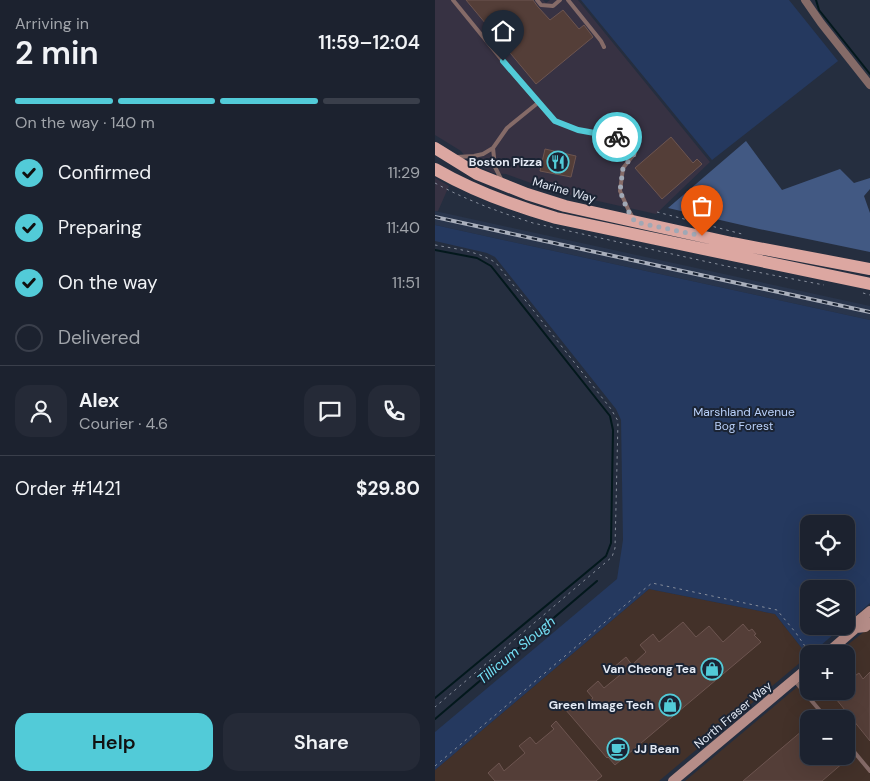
<!DOCTYPE html>
<meta charset="utf-8">
<style>
:root{--surface:#1c222f;--page:#252a37;--text:#f1f3f6;--muted:#a0a4aa;--line:#3a3f4b;--accent:#52cbd8}
body{margin:0;font-family:"DM Sans",sans-serif;background:var(--page);color:var(--text);height:100vh;display:flex;flex-direction:column;font-size:19px;white-space:nowrap}
*{box-sizing:border-box;margin:0}
p{font-size:16px;color:var(--muted)}
.icon{flex:none;width:28px;height:28px;fill:none;stroke:currentColor;stroke-width:2;stroke-linecap:round;stroke-linejoin:round}
.map{position:relative;flex:1;overflow:hidden}
.side{display:flex;flex-direction:column;background:var(--surface);width:435px}
.side>*{flex:none}
.controls{position:absolute;left:365px;top:515px;display:grid;gap:10px}
.controls a{display:grid;place-items:center;width:55px;height:55px;border-radius:10px;background:var(--surface);box-shadow:0 5px 20px #0002,0 0 0 1px var(--line);font-size:25px}
.pin{position:absolute;display:grid;place-items:center;width:42px;height:42px;color:#fff;margin:-51px -21px;border-radius:50% 50% 50% 0;rotate:-45deg;box-shadow:0 0 5px #0007}
.pin .icon{rotate:45deg}
.courier{position:absolute;display:grid;place-items:center;width:50px;height:50px;margin:-25px;border:4px solid #52cbd8;border-radius:50%;background:#fff;color:#222;box-shadow:0 1px 6px #0007}
.headline em{font-style:normal;font-weight:600}
.headline div{display:flex;flex-direction:column-reverse}
.headline{display:flex;align-items:center;justify-content:space-between;height:85px;padding:0 15px}
h1{font-size:32px;font-weight:600;line-height:38px}
.bar{display:grid;grid-template-columns:repeat(4,1fr);gap:8px 5px;align-content:center;height:60px;padding:0 15px}
.bar i{height:6px;border-radius:4px;background:var(--line)}
.bar .selected{background:var(--accent)}
.bar p{grid-column:span 4}
.line{display:flex;align-items:center;gap:12px;padding:0 15px;border-top:1px solid var(--line)}
.line div{flex:1}
.round{display:grid;place-items:center;flex:none;width:52px;height:52px;border-radius:15px;background:var(--page)}
ol{padding:0 15px;list-style:none}
li{display:flex;align-items:center;gap:15px;height:55px}
li p{margin-inline-start:auto}
li .icon{padding:5px;border-radius:50%;background:var(--accent);color:#111;stroke-width:4}
li:last-child{color:var(--muted)}
li i{width:28px;height:28px;border:2px solid var(--line);border-radius:50%}
.cta{display:flex;gap:10px;margin-top:auto;padding:10px 15px}
.cta a{flex:1;height:58px;border-radius:15px;background:var(--accent);color:#111;font-size:20px;font-weight:600;line-height:58px;text-align:center}
.cta a+a{background:var(--page);color:var(--text)}
main{display:flex;flex:1;min-height:0}
.map>svg:first-child{display:block}
</style>
<main>
<section class="side">
<div class="headline"><div><h1>2 min</h1><p>Arriving in</p></div><em>11:59–12:04</em></div>
<div class="bar"><i class="selected"></i><i class="selected"></i><i class="selected"></i><i></i><p>On the way · 140 m</p></div>
<ol>
<li><svg class="icon" aria-label="check" viewBox="0 0 24 24"><path d="M5 12l5 5 9-10"/></svg>Confirmed<p>11:29</p></li>
<li><svg class="icon" aria-label="check" viewBox="0 0 24 24"><path d="M5 12l5 5 9-10"/></svg>Preparing<p>11:40</p></li>
<li><svg class="icon" aria-label="check" viewBox="0 0 24 24"><path d="M5 12l5 5 9-10"/></svg>On the way<p>11:51</p></li>
<li><i></i>Delivered</li>
</ol>
<div class="line" style="height:90px"><a class="round"><svg class="icon" aria-label="person" viewBox="0 0 24 24"><circle cx="12" cy="8" r="4"/><path d="M4 21q1-7 8-7t8 7"/></svg></a><div><b>Alex</b><p>Courier · 4.6</p></div><a class="round"><svg class="icon" aria-label="chat" viewBox="0 0 24 24"><path d="M4 5h16v11H9l-5 4z"/></svg></a><a class="round"><svg class="icon" aria-label="phone" viewBox="0 0 24 24"><path d="M5 4h4l2 5-3 2q2 4 5 5l2-3 5 2v4C11 20 4 13 5 4z"/></svg></a></div>
<div class="line" style="height:65px"><div>Order #1421</div><b>$29.80</b></div>
<div class="cta"><a>Help</a><a>Share</a></div>
</section>
<div class="map">
<svg width="435" height="781" viewBox="0 0 435 781">
<rect width="100%" height="100%" fill="#252e3f"/>
<!-- commercial -->
<path fill="#373243" d="M0,0h108l3,3 4,-3h28l132,162 -54,52 -103,-23 -47,-17 -13,-1 -24,-12 -8,-10 -26,-16z
M0,178l14,8 -11,25h-3z"/>
<!-- industrial -->
<path fill="#433129" fill-rule="evenodd" d="M214,589l126,25 33,42 -149,125h-224v-11z
M435,627v154h-185l124,-104v14h37v-37h-10zM374,719h37v37h-37z"/>
<!-- built -->
<path fill="#29354c" d="M0,211l435,95v14l-435,-95z"/>
<!-- green -->
<path fill="#25395f" fill-rule="evenodd" d="M146,0h208l49,61 -126,99z
M0,225l435,95v283l-24,21v-35h-37v37h34l-32,28h-2l-1,2 -33,-42 -126,-25 -214,181v-38l182,-153 6,-39 -2,-120 -5,-11 -121,-152 -8,-4 -52,-12zM374,524h37v37h-37z"/>
<!-- forest -->
<path fill="#425983" d="M311,141l36,49 58,-21 14,14 16,-5v11l-6,7 6,17v39l-111,-23 -91,-21z"/>
<g fill="none" stroke-linecap="round" stroke-linejoin="round">
<!-- stream -->
<path stroke="#03181c" stroke-width="2" d="M381,0l3,10 51,64
M0,250l42,8 14,8 119,150 3,14 -2,113 -5,13 -171,142
M0,719l162,-138"/>
</g>
<!-- building -->
<path fill="#543e38" stroke="#6d5550" d="M31,0h67l5,7 12,13 13,-10 16,19 5,-4 9,12 -57,47z
M236,137l22,26 4,-4 5,5 -40,35 -27,-31z
M110,149l31,7 -5,21 -31,-6z
M248,622l13,15 13,-11 14,16 20,-18 6,7 3,-2 4,5 -2,1 7,7 -146,123 -7,-8 -1,1 -42,-49 6,-5 6,7 16,-13 -6,-7 11,-10 6,7 16,-13 -7,-7 13,-11 6,8 14,-13 -6,-7 13,-11 6,8z
M435,672v69l-38,-47 3,-3h11v-9l13,-9 4,6z
M121,721l46,55 -6,5h-101l-7,-8 11,-10 5,8 21,-18 -6,-7 11,-9 6,7 18,-15 -3,-3z
M374,725v31h42l-29,25h-79z"/>
<g fill="none" stroke-linecap="round" stroke-linejoin="round">
<!-- path -->
<path stroke="#878e9c" stroke-width="1" stroke-dasharray="2.5 4" stroke-linecap="butt" d="M47,161l8,4
M0,183c31,17 64,29 98,40l193,43 98,19
M222,212l85,22
M0,245c21,4 43,6 61,18l115,146 7,12 -3,127 -3,9 -177,150
M428,293l7,2
M0,766l202,-171 15,-12 125,27 19,23 13,19"/>
<!-- lane -->
<path stroke="#856b68" stroke-width="4" d="M18,0l62,76 39,45 24,9 43,8 14,15 -12,15 -3,23 8,18 5,9
M102,0l4,5 12,1 7,-6
M133,0l33,41 3,6
M58,148l2,19 6,12
M22,157l17,-1 9,-2 10,-6 14,-20 32,-26
M359,680l33,39
M411,742l24,29"/>
<!-- street -->
<path stroke="#856b68" stroke-width="8" d="M370,0l16,23 49,62"/>
<!-- secondary -->
<path stroke="#b68d88" stroke-width="10" d="M421,628l2,-7 12,-10
M391,654l30,-26 9,-1 5,-4
M238,781l136,-114"/>
<!-- primary -->
<path stroke="#dca7a1" stroke-width="12" d="M0,148l42,26 50,20 38,12 167,37 138,26
M0,169c38,22 79,37 121,49l314,66"/>
<!-- rail casing -->
<g stroke="#a9afbc" stroke-width="4">
<path id="rail" d="M0,217l435,95"/>
</g>
<!-- rail -->
<use href="#rail" stroke="#1b2434" stroke-width="2" stroke-dasharray="5.5" stroke-linecap="butt"/>
</g>
<g fill="none" stroke-linecap="round" stroke-linejoin="round">
<!-- done -->
<path stroke="#a0a8b5" stroke-width="5" stroke-dasharray="0 9" d="M182,137l4,1 14,15 -12,15 -3,23 7,18 8,13 67,14"/>
<!-- route -->
<path stroke="#52cbd8" stroke-width="6" d="M68,61l52,60 23,9 39,7"/>
</g>
<!-- icons -->
<defs>
<g id="restaurant-ring" transform="scale(1.125)"><circle r="9.5" fill="#1b2434" stroke="#52cbd8" stroke-width="1.5"/><path d="M-5-6h1v4h1v-4h1v4h1v-4h1v5L-1.5 .5V6h-2V.5L-5-1ZM5-6V6H3V1.5H1.5Q1.5-4 5-6Z" fill="#52cbd8"/></g>
<g id="shop-ring" transform="scale(1.125)"><circle r="9.5" fill="#1b2434" stroke="#52cbd8" stroke-width="1.5"/><path d="M-5-2.5h2.3a2.7 3.5 0 0 1 5.4 0H5L5.5 6h-11ZM-1.5-2.5h3a1.5 2.3 0 0 0-3 0Z" fill="#52cbd8"/></g>
<g id="cafe-ring" transform="scale(1.125)"><circle r="9.5" fill="#1b2434" stroke="#52cbd8" stroke-width="1.5"/><path d="M-5.5-4.5H6V0H3Q3 3.5 0 3.5H-2.5Q-5.5 3.5-5.5 0ZM3-3.2v2h1.7v-2ZM-6 4.5H4V6H-6Z" fill="#52cbd8"/></g>
</defs>
<g fill-rule="evenodd">
<use href="#restaurant-ring" x="123" y="162"/>
<use href="#shop-ring" x="277" y="669"/>
<use href="#shop-ring" x="235" y="705"/>
<use href="#cafe-ring" x="183" y="749"/>
</g>
<g text-anchor="middle" dominant-baseline="central" stroke-width="4" stroke-linejoin="round" paint-order="stroke">
<!-- poi labels -->
<g font-size="12" font-weight="bold" fill="#e3e9f4" stroke="#1b2434" text-anchor="end">
<text x="107" y="162">Boston Pizza</text>
<text x="261" y="669">Van Cheong Tea</text>
<text x="219" y="705">Green Image Tech</text>
<text x="199" y="749" text-anchor="start">JJ Bean</text>
</g>
<!-- street labels -->
<g font-size="12" fill="#e3e9f4" stroke="#1b2434">
<text transform="translate(129 190) rotate(16)">Marine Way</text>
<text transform="translate(298 715) rotate(-40)">North Fraser Way</text>
</g>
<!-- park labels -->
<g font-size="12" fill="#bad1fa" stroke="#1b2434">
<text x="309" y="412">Marshland Avenue<tspan x="309" dy="14">Bog Forest</tspan></text>
</g>
<!-- water labels -->
<g font-size="14" font-style="italic" fill="#76e3f8" stroke="#1b2434">
<text transform="translate(81 650) rotate(-40)">Tillicum Slough</text>
</g>
</g>
</svg>
<div class="controls">
<a><svg class="icon" aria-label="locate" viewBox="0 0 24 24"><circle cx="12" cy="12" r="6"/><path d="M12 2v4M12 18v4M2 12h4M18 12h4"/></svg></a>
<a><svg class="icon" aria-label="layers" viewBox="0 0 24 24"><path d="M12 4l9 5-9 5-9-5zM3 14l9 5 9-5"/></svg></a>
<a>+</a>
<a>−</a>
</div>
<div class="pin" style="left:267px;top:236px;background:#ea580c"><svg class="icon" aria-label="bag" viewBox="0 0 24 24"><path d="M5 8h14l-1 12H6zM9 8a3 3 0 0 1 6 0"/></svg></div>
<div class="pin" style="left:68px;top:61px;background:#1f2937"><svg class="icon" aria-label="home" viewBox="0 0 24 24"><path d="M3 11l9-7 9 7M6 9v11h12V9"/></svg></div>
<div class="courier" style="left:182px;top:137px"><svg class="icon" aria-label="bike" viewBox="0 0 24 24"><circle cx="6" cy="16" r="4"/><circle cx="18" cy="16" r="4"/><path d="M6 16l4-8h5l3 8M10 8l3 8H6M13 5h3"/></svg></div>
</div>
</main>
